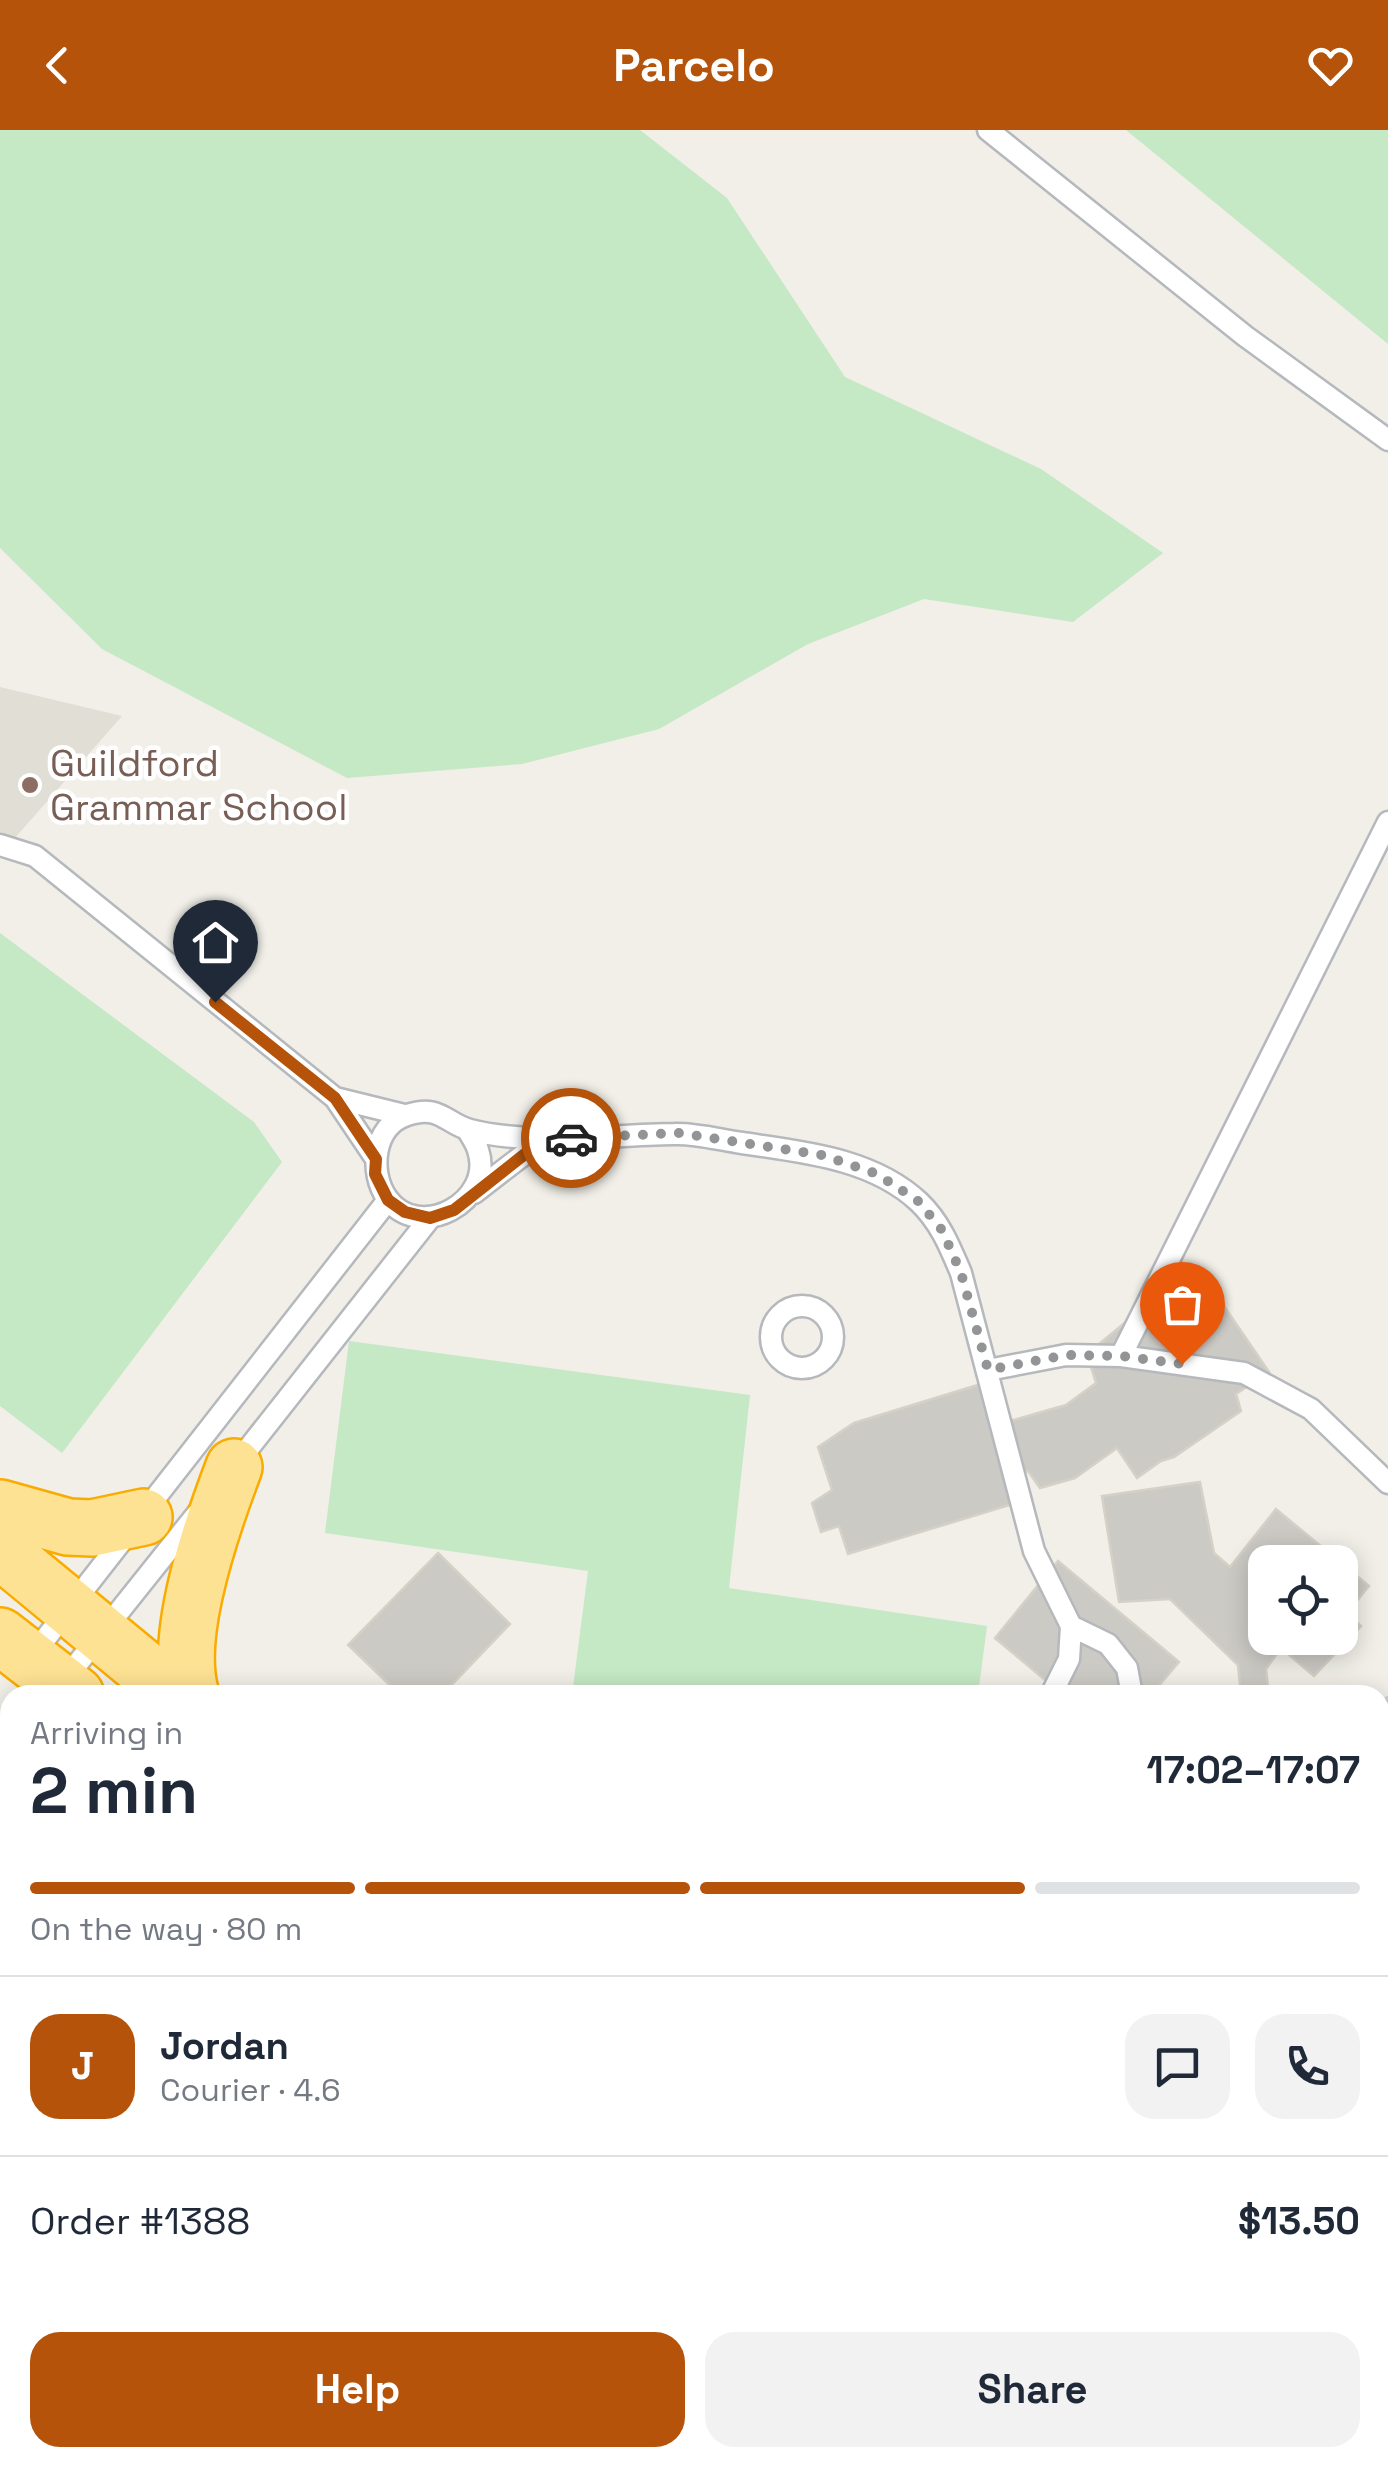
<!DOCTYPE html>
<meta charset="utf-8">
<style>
:root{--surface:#fff;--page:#f2f2f3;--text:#1f2937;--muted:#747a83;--line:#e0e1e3;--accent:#b45309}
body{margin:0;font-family:"Space Grotesk",sans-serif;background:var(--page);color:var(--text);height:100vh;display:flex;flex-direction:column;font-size:38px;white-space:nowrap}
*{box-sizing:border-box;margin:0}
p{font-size:32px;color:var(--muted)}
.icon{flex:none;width:55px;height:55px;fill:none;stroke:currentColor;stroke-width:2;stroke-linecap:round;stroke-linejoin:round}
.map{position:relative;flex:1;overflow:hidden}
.panel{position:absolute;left:0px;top:1555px;width:1390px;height:782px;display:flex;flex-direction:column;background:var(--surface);border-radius:30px 30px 0 0;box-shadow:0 5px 25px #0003}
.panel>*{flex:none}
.tools{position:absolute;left:1248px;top:1415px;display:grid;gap:20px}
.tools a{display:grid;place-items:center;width:110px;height:110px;border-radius:20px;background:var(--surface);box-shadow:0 5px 25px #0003;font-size:50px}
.pin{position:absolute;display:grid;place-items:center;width:85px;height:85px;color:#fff;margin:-102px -42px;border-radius:50% 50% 50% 0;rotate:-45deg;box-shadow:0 0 10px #0007}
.pin .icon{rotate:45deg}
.courier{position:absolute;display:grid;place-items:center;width:100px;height:100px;margin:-50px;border:8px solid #b45309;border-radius:50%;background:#fff;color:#222;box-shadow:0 2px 12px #0007}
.headline em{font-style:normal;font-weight:700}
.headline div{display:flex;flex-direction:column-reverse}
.headline{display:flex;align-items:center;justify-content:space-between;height:170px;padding:0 30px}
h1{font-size:65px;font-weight:700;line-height:75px}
.bar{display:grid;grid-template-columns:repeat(4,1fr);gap:15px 10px;align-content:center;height:120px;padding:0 30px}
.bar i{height:12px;border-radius:8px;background:var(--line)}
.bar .selected{background:var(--accent)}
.bar p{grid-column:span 4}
.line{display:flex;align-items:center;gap:25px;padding:0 30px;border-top:2px solid var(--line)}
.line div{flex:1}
.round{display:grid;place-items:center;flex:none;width:105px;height:105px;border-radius:30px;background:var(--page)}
.button{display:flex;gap:20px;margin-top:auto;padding:20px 30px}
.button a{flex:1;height:115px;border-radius:30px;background:var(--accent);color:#fff;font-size:40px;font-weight:700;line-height:115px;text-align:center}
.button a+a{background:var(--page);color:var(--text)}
header{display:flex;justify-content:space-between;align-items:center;height:130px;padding:0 30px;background:var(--accent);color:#fff;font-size:45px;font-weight:700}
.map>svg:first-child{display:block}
</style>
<header><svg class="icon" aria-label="back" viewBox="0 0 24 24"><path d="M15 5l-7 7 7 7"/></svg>Parcelo<svg class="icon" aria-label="heart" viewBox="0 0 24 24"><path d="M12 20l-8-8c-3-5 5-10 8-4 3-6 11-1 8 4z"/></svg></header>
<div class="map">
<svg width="1388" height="2337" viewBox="0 0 1388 2337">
<rect width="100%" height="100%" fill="#f1efe8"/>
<!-- education -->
<path fill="#e1ded6" d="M0,557l122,29 -122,139z"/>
<!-- green -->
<path fill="#c5e8c5" d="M0,0h640l87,68 118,179 196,92 122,84 -90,69 -149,-23 -116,45 -149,85 -137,35 -175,14 -245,-129 -102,-101z
M1126,0h262v214z
M0,803l254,189 28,40 -220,291 -62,-47z
M349,1211l401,54 -21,193 258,38 -9,69h-406l16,-124 -263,-38z
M0,1663l10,7v425l-10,-32z
M1380,2082l8,13v242h-272l-6,-9h270z
M0,2193l10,40v95h19l1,9h-30z
M75,2328h681l8,9h-687z
M833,2328h95l7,9h-94z"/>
<!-- building -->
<path fill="#cccac5" stroke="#d6d1c6" stroke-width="2.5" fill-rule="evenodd" d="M1200,1141l69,101 -33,22 5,17 -67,46 -13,4 -24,17 -20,-30 -42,30 -35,10 -12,-17 -23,7 8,26 -165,50 -9,-28 -18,6 -9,-29 20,-13 -14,-43 36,-24 130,-40 26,38 56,-16 30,-22 -9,-29 92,-76z
M1200,1352l14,71 16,14 46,-58 93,77 -22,27 14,13 -47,50 -33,-28 -15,21 3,26h-28l-3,-30 -68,-66 -51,3 -17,-106zM1265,1432h75v76h-75z
M438,1423l72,71 -68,71h-42l-52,-50z
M1058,1431l121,101 -28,33h-88l-68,-57z
M1388,1567v114l-8,3v-114z
M1380,1843l8,6v62l-8,11z"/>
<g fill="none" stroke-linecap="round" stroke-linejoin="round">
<!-- lane casing -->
<g stroke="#b5b8bc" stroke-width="25">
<path id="lane" d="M988,0l257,206 143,104
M0,715l35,11 300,242 41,61
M335,968l69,17
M467,999c4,7 9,14 11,21 17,51 -59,93 -91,48 -18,-25 -14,-72 20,-83 33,-11 38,8 63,15 22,6 52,8 75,9 43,1 86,-5 129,-5 22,-1 46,6 68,9 60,9 130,15 177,59 21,20 31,45 42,71l73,278 37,75 37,18 19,24 5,27
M474,1063l70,-54
M771 1207a31 31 0 1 1 62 0a31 31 0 1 1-62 0Z
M1121,1226l267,-534
M988,1240l78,-15 55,1 123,17 67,36 77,74
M233,1338l197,-250
M31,1527l357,-457
M62,1553l135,-169
M1051,1565l18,-36 2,-33"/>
</g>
<!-- highway casing -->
<g stroke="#f9ab00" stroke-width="60">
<path id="highway" d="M0,1378l68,19 24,1 52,-11
M0,1420l176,145
M0,1506l76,59
M191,1565c-18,-60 21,-170 43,-228
M1017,2328l7,9"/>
</g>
<!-- path -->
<path stroke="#9cc7a9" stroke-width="6" stroke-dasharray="10 5" stroke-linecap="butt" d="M941,2328l7,9"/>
<!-- lane -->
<use href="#lane" stroke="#fff" stroke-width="20"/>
<!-- highway -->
<use href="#highway" stroke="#fde293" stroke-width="55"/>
<!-- rail -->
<path stroke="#b6b7b8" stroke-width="8" stroke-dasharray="2.5 12" stroke-linecap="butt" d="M0,1611l10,8
M0,1637l10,8
M0,2137l10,32
M43,2328l1,9
M780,2328l8,9
M805,2328l8,9"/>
</g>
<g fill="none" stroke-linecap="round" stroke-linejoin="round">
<!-- done -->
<path stroke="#929495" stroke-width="10" stroke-dasharray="0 18" d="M571,1008l108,-5 143,22 55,19 41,27 24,29 19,43 27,97 78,-15 55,1 61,8"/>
<!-- route -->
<path stroke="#b45309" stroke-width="12" d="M215,872l120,96 41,61 -1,15 13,26 17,12 25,6 24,-8 90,-71 27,-1"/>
</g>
<!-- markers -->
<circle fill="#8d6e63" stroke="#fff" stroke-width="4" cx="30" cy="655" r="10"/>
<g text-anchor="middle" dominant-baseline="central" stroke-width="9" stroke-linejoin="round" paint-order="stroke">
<!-- education labels -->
<g font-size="38" fill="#785e54" stroke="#fff" text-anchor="start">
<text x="50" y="633">Guildford<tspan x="50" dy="44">Grammar School</tspan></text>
</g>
</g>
</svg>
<div class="tools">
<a><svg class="icon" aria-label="locate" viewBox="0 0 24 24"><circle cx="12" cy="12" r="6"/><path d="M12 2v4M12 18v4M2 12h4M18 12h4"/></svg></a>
</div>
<div class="pin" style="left:1182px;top:1234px;background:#ea580c"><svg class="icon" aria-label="bag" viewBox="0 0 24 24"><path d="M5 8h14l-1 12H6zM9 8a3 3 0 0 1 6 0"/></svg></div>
<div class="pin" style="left:215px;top:872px;background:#1f2937"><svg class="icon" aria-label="home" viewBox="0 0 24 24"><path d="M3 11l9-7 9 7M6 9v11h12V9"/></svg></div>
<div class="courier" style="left:571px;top:1008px"><svg class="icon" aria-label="car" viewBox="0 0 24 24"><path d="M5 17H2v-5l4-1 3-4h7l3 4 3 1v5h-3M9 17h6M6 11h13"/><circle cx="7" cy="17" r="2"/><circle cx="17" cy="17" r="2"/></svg></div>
<section class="panel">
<div class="headline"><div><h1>2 min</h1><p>Arriving in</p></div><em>17:02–17:07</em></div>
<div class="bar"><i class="selected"></i><i class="selected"></i><i class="selected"></i><i></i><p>On the way · 80 m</p></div>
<div class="line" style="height:180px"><b class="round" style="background:var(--accent);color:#fff">J</b><div><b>Jordan</b><p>Courier · 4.6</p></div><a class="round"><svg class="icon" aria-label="chat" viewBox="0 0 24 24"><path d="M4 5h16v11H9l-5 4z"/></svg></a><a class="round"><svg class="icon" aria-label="phone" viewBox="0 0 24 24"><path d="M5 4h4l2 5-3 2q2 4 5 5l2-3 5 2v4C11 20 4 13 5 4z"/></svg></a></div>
<div class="line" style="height:130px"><div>Order #1388</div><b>$13.50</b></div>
<div class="button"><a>Help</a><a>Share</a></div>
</section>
</div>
